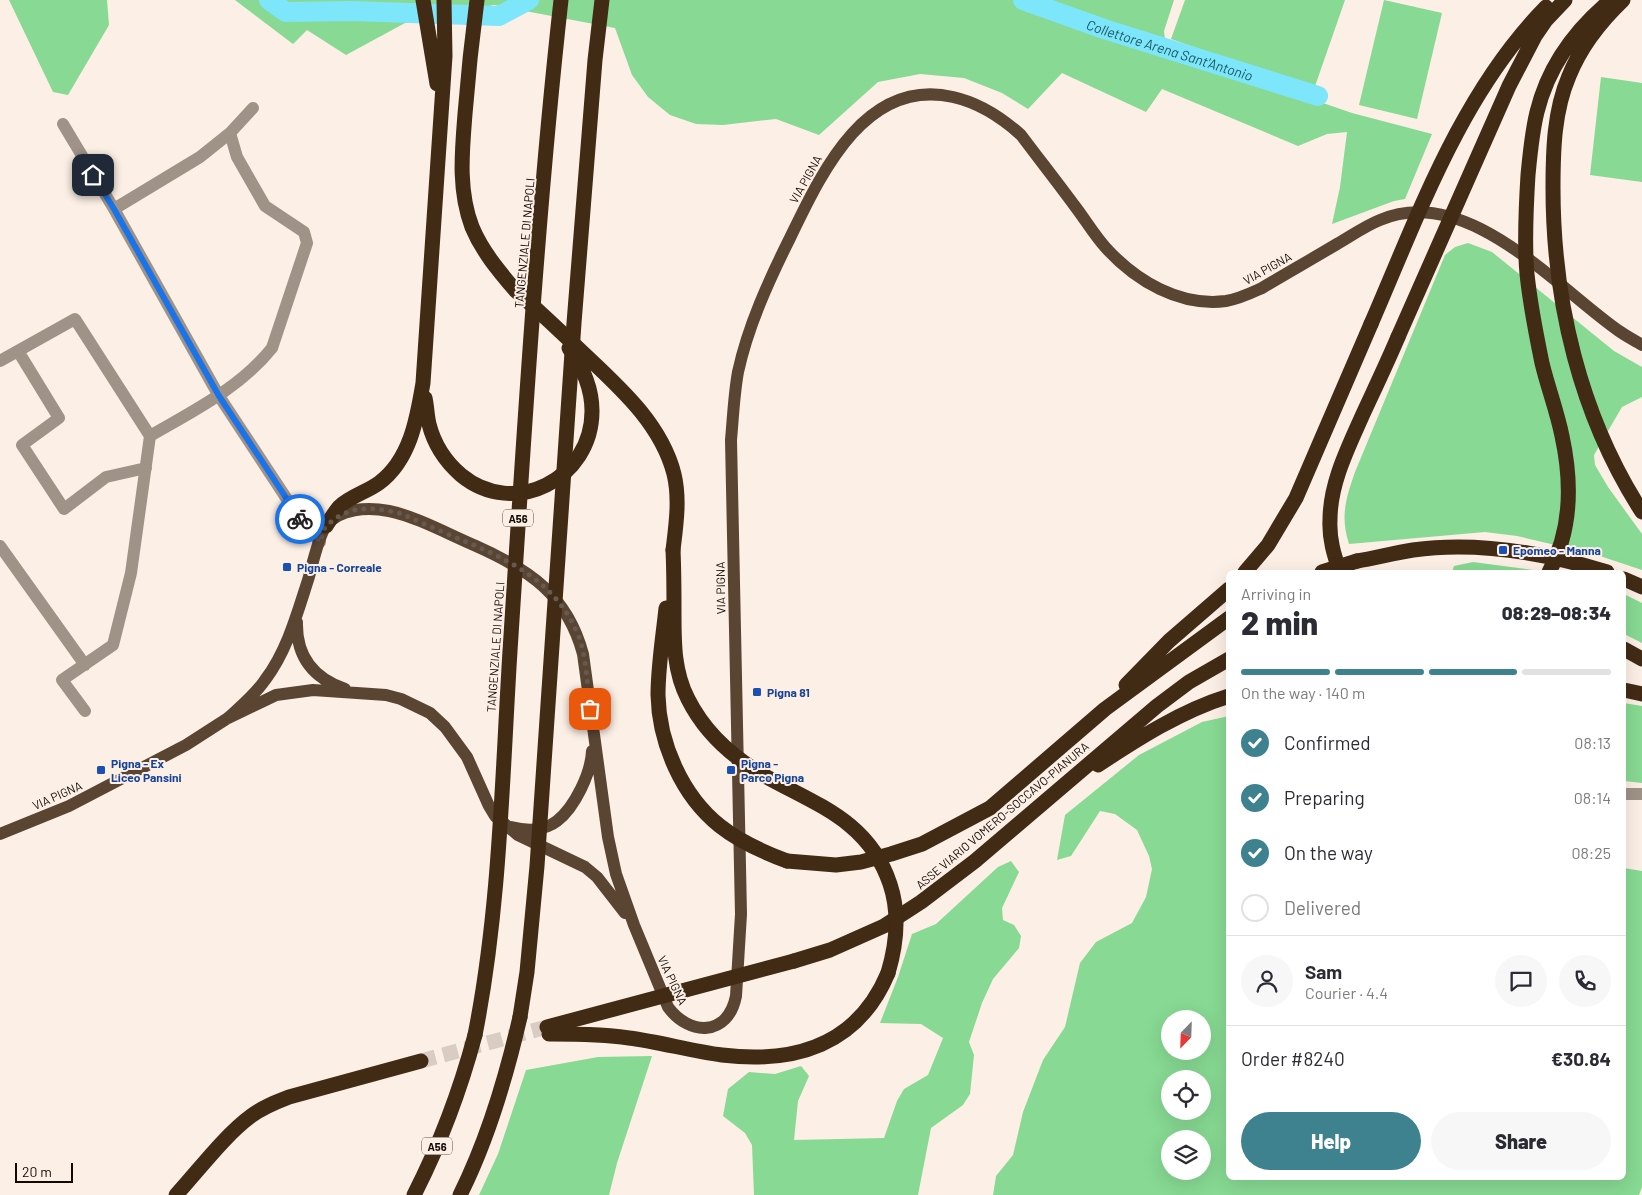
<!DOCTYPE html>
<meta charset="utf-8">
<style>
:root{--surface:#fff;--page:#f7f7f7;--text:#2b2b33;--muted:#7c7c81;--line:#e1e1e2;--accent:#3e8290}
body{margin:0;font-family:Barlow,sans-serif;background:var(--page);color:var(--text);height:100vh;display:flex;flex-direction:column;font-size:19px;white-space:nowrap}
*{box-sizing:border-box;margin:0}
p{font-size:16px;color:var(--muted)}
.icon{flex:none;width:28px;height:28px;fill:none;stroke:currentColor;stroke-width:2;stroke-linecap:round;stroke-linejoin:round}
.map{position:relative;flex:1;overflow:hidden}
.panel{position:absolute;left:1226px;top:570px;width:400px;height:610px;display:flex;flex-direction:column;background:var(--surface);border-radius:8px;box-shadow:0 5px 20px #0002}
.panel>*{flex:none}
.needle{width:32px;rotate:203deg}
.controls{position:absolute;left:1161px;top:1010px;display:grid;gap:10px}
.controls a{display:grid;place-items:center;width:50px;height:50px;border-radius:50%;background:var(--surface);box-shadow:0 5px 20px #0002;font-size:25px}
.scale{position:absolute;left:15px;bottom:12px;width:58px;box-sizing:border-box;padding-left:5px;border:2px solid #130903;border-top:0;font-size:14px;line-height:18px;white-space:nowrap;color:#130903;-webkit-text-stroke:4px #fcefe5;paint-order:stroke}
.pin{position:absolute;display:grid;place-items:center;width:42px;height:42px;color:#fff;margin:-21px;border-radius:10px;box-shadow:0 2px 8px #0006}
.courier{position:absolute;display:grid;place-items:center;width:50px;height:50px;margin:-25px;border:4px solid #1a73e8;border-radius:50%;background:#fff;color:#222;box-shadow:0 1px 6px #0007}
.headline em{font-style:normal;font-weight:800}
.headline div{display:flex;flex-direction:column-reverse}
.headline{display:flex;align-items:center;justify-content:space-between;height:85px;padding:0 15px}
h1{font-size:32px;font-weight:800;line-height:38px}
.bar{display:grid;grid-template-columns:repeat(4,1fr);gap:8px 5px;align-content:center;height:60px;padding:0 15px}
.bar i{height:6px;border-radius:4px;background:var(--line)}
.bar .active{background:var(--accent)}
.bar p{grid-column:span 4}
.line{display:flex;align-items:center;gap:12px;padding:0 15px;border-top:1px solid var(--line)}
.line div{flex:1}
.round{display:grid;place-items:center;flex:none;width:52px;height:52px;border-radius:26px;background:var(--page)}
ol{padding:0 15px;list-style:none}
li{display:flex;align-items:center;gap:15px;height:55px}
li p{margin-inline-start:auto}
li .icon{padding:5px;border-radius:50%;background:var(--accent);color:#fff;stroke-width:4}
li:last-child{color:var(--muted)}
li i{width:28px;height:28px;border:2px solid var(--line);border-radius:50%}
.primary-button{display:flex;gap:10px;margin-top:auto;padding:10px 15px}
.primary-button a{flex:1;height:58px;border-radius:30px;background:var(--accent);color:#fff;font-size:20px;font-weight:800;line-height:58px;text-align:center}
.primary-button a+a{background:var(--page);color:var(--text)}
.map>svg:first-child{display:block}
</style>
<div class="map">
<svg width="1642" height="1195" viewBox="0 0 1642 1195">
<rect width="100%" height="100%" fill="#fcefe5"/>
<!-- green -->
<path fill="#87d993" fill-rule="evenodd" d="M9,0h98l2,25 -41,70 -15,-3z
M235,0h939l-10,31 2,18 186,64 80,21 -27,65 -11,2 -62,23 8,-37 7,-55 -20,2 -29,12 -136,-57 -16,23 -84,-39 -34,36 -26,-16 -38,-15 -44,-4 -42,8 -59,53 -43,-16 -53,6 -27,-1 -26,-9 -22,-18 -16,-22 -17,-47 -121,-23 -89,18 -59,32 -39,-25 -14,14z
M1185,0h160l-31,89 -143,-50z
M1384,0l58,13 -25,106 -58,-14z
M1601,77l41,6v99l-52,-7z
M1468,243l24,9 122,99 28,16v30l-20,10 -28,48 1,10 13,22 34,47v36l-48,-16 -77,-18 -32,-4 -136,12c-9,-28 -3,-46 6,-72l90,-217 10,-8z
M1473,562l75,10h-96l2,-6z
M1624,594l18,9v40l-18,-9z
M1624,703l18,3v77l-18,-2z
M1229,716v462h395v-310l18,3v316l-3,8h-646l3,-19 17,-21 10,-43 20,-52 22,-33 15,-64 16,-21 36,-19 14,-26 6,-28 -3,-13 -12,-26 -22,-16 -15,-3 -29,45 -14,4 8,-45 74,-60 63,-33zM1170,1019h32v32h-32zM1170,1079h32v32h-32zM1170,1139h32v32h-32z
M1011,861l8,11 -17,36 1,12 11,5 7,11 -2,12 -26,31 -11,24 -13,39 5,13 -4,39 -7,11 -32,23 -13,67h-164l-2,-50 -7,-12 -22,-17 5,-27 21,-17 26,2 26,-8 8,10 -11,25 -4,39 90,-2 13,-37 7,-12 24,-14 15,-37 -22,-14 -41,-1 18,-46 14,-43 24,-10 62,-57z
M652,1056l-35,107 -8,32h-130l19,-41 28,-84 72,-13z"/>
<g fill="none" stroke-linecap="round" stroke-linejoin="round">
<!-- canal -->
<g stroke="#7de6fa" stroke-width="20">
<path d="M269,0l17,12 65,-1 148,5 30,-16"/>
<path id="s1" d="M1023,0l81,29 214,67"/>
</g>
<!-- highway-tunnel -->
<path stroke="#d9ccc3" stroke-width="15" stroke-dasharray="15 8" stroke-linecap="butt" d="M421,1061l126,-34"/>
<!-- minor -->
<path stroke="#9f9287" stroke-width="12" d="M63,124l51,85 105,187 81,123 20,23
M114,209l86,-52 30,-24
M18,351l41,67 -37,27 42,64 42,-32 40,-9
M0,361l75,-42 75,117
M0,546l85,119
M85,711l-23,-31 51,-35 18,-72 19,-137c43,-25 90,-48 122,-88l35,-105 -3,-11 -39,-26 -28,-49 -7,-24 23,-25
M1624,794h18"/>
<!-- major -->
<path stroke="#5a4533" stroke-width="12" d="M297,622c-1,34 16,56 48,67
M228,718c13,-12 27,-23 37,-38 22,-29 32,-66 43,-100 4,-13 10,-43 18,-54 13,-18 42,-19 63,-15 26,5 61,24 87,35 54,24 91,49 107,108l25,183 8,37 18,51 34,82c21,29 60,30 68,-11l5,-82 -10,-474c2,-22 3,-46 7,-68 10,-46 31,-92 52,-134 31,-64 75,-161 163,-141 27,6 48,20 68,38 18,24 36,47 53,70 11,14 20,30 32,43 30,33 74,59 120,53 13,-2 25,-8 36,-13 25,-15 50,-29 75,-44 14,-8 28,-18 43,-24 87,-37 176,67 239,111 7,5 15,9 23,14
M511,827c15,4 33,4 46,-6 18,-14 34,-48 35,-70
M0,834l69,-28 117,-61 42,-27 48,-23 37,-5 73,5 15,4 29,14 15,14 22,30 22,49 6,10 23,19 67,32 12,10 28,36"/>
<!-- highway -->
<path stroke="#422b15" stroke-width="15" d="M423,0l14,84
M477,0c-5,38 -9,76 -12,114 -3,38 -7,76 7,113 10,24 26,43 43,63 23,20 45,41 67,62 36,34 79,71 92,122 6,25 2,51 -1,76
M425,398c2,9 2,18 4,26 5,20 17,38 32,51 53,44 131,4 131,-64 0,-23 -10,-45 -23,-63
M326,526c4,-6 8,-13 13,-19 11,-11 28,-15 40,-24 31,-23 38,-64 44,-100l22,-327 -1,-56
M1357,561c18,-3 37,-8 56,-11 65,-9 132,3 194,22
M1245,572l23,-27 28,-47 75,-174
M1340,572c-6,-17 -11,-33 -10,-52 0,-37 18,-72 33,-106 12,-26 24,-51 35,-77
M1624,579l18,8
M1624,649l18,10
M1126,685l43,-44 60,-52
M1624,690l18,4
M1098,765c41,-27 83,-54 131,-69
M787,861l49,4 25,-3 30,-8 31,-10 68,-36 115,-99 124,-91
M794,961l36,-11 54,-24 37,-24 54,-41 182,-155 32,-24 40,-23
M549,1034c27,0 53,0 80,4 31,4 62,13 93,17 73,9 136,-10 166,-82
M176,1195c22,-24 49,-60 75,-79 12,-9 25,-14 38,-19l132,-36
M414,1195c26,-51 46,-104 61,-160
M460,1195c28,-56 46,-117 60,-178"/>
<!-- highway-bridge -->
<path stroke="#422b15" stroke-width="15" d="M1623,0c-23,22 -42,46 -54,76 -15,35 -16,74 -16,112 0,113 27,228 89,324
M1371,324c47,-108 90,-231 175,-317
M1398,337l111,-251 26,-50 11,-16 19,-20
M673,550c1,21 1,43 1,64 0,30 0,58 14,85 17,34 44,58 77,77 52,29 104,45 125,108 10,30 7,59 -2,89
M1322,572l35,-11
M1549,572c23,-42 23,-90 13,-136 -5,-25 -14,-48 -20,-73 -6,-29 -12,-60 -15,-89 -3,-32 -1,-67 1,-99 2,-21 4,-43 9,-63 11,-45 39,-83 74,-112
M666,608c-3,29 -8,58 -8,87 1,48 24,101 62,131 20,16 43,26 67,35
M520,1017l7,-45 10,-106 37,-543 21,-263 7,-60
M547,1027l247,-66
M475,1035c25,-126 27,-256 35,-384 14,-217 27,-435 51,-651"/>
</g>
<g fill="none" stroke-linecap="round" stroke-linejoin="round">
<!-- done -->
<path stroke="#655a52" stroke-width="5" stroke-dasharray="0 9" d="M300,519l20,23c1,-4 3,-10 5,-15 2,-3 6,-5 9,-7 19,-16 46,-12 68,-6 22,10 45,20 67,29 48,21 89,42 110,94 8,22 8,49 11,72"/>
<!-- route -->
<path stroke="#1a73e8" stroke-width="6" d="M93,175l21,34 105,187 81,123"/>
</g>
<!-- markers -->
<g fill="#1a4fb4" stroke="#fcefe5" stroke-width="2">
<rect x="1498" y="545" width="10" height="10" rx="2.5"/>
<rect x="282" y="562" width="10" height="10" rx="2.5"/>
<rect x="752" y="687" width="10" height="10" rx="2.5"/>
<rect x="96" y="765" width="10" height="10" rx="2.5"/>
<rect x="726" y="765" width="10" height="10" rx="2.5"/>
</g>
<g text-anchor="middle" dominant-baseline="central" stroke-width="4" stroke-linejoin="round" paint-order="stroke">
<!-- shield labels -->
<g fill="#fcefe5" stroke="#594e47" stroke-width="1">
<rect x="503" y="509.5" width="30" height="17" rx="4"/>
<rect x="422" y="1137.5" width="30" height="17" rx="4"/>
</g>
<g font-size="11" font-weight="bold" fill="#130903">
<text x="518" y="518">A56</text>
<text x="437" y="1146">A56</text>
</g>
<!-- street labels -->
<g font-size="12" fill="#130903" stroke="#fcefe5">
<text transform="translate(805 179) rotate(-61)">VIA PIGNA</text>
<text transform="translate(524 243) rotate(-85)">TANGENZIALE DI NAPOLI</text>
<text transform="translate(1267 268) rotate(-29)">VIA PIGNA</text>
<text transform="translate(720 588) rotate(-91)">VIA PIGNA</text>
<text transform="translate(495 647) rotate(-86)">TANGENZIALE DI NAPOLI</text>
<text transform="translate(57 795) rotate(-24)">VIA PIGNA</text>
<text transform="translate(1002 815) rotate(-40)">ASSE VIARIO VOMERO-SOCCAVO-PIANURA</text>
<text transform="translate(673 980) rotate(65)">VIA PIGNA</text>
</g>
<!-- transit labels -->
<g font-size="12" font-weight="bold" fill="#164399" stroke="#fcefe5" text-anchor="start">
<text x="1513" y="550">Epomeo - Manna</text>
<text x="297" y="567">Pigna - Correale</text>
<text x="767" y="692">Pigna 81</text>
<text x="111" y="763">Pigna - Ex<tspan x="111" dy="14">Liceo Pansini</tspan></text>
<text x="741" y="763">Pigna -<tspan x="741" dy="14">Parco Pigna</tspan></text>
</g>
<!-- water labels -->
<g font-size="14" font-style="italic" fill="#1b5762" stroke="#fcefe5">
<text stroke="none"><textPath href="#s1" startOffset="155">Collettore Arena Sant'Antonio</textPath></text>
</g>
</g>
</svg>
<div class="controls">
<a><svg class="needle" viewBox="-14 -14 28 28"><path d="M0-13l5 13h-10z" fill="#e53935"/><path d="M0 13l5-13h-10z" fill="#7c7c81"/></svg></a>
<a><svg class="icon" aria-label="locate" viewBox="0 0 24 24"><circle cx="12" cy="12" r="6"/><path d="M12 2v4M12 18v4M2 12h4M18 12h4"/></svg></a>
<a><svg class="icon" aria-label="layers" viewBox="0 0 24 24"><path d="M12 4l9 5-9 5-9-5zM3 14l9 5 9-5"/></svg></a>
</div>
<div class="scale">20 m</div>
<div class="pin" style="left:590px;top:709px;background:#ea580c"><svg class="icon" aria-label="bag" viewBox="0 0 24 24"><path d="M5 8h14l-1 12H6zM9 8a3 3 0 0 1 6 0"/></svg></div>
<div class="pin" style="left:93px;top:175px;background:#1f2937"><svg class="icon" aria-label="home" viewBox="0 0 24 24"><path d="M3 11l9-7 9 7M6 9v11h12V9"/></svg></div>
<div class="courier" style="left:300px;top:519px"><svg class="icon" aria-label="bike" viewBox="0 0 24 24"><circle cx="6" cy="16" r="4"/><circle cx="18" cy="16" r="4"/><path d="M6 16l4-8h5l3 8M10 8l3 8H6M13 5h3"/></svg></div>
<section class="panel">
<div class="headline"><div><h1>2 min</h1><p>Arriving in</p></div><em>08:29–08:34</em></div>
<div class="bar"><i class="active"></i><i class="active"></i><i class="active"></i><i></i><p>On the way · 140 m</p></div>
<ol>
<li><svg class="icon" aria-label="check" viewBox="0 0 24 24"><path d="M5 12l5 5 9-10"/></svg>Confirmed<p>08:13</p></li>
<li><svg class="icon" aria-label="check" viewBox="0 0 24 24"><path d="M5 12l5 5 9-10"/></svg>Preparing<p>08:14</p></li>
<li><svg class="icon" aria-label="check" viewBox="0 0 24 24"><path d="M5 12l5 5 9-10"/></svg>On the way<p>08:25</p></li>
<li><i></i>Delivered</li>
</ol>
<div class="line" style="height:90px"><a class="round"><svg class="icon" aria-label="person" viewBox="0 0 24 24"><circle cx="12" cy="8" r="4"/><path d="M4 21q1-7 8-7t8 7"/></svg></a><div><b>Sam</b><p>Courier · 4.4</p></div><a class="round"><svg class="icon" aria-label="chat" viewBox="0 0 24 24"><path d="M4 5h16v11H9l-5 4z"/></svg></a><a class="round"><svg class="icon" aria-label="phone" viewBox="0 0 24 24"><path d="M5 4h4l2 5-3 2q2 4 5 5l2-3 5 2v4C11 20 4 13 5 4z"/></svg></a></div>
<div class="line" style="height:65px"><div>Order #8240</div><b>€30.84</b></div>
<div class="primary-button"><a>Help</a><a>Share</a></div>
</section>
</div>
